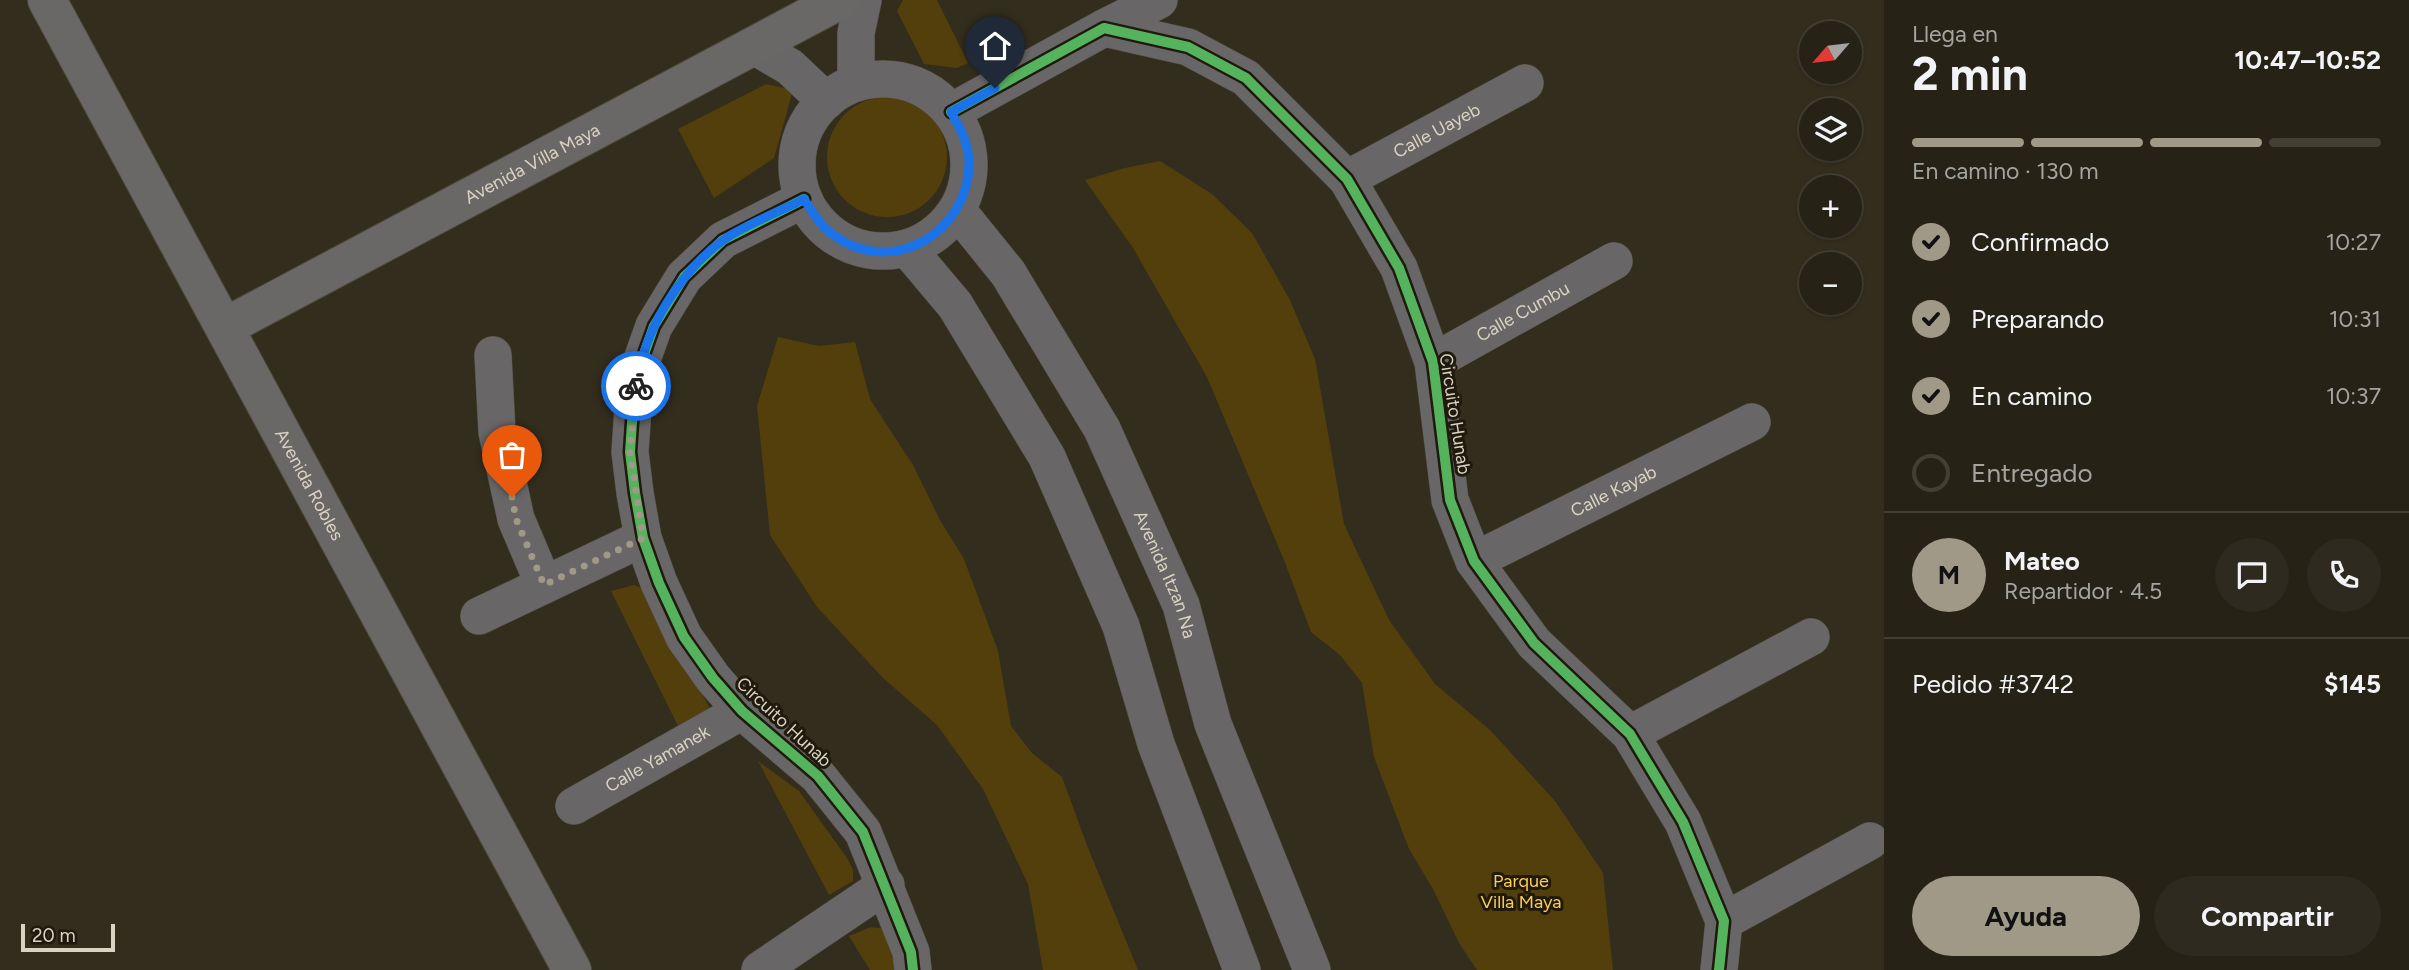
<!DOCTYPE html>
<html lang="es">
<meta charset="utf-8">
<style>
:root{--surface:#262216;--page:#2e2a1f;--text:#f1f3f6;--muted:#a4a4a1;--line:#423f35;--accent:#a09988}
body{margin:0;font-family:Figtree,sans-serif;background:var(--page);color:var(--text);height:100vh;display:flex;flex-direction:column;font-size:26px;white-space:nowrap}
*{box-sizing:border-box;margin:0}
p{font-size:23px;color:var(--muted)}
.icon{flex:none;width:38px;height:38px;fill:none;stroke:currentColor;stroke-width:2;stroke-linecap:round;stroke-linejoin:round}
.map{position:relative;flex:1;overflow:hidden}
.side{display:flex;flex-direction:column;background:var(--surface);width:525px}
.side>*{flex:none}
.needle{width:46px;rotate:242deg}
.fabs{position:absolute;left:1799px;top:21px;display:grid;gap:14px}
.fabs a{display:grid;place-items:center;width:63px;height:63px;border-radius:50%;background:var(--surface);box-shadow:0 2px 5px #0004,0 0 0 2px var(--line);font-size:35px}
.scale{position:absolute;left:21px;bottom:18px;width:94px;box-sizing:border-box;padding-left:7px;border:4px solid #dad3c2;border-top:0;font-size:19px;line-height:24px;white-space:nowrap;color:#dad3c2;-webkit-text-stroke:5px #1f1a0d;paint-order:stroke}
.pin{position:absolute;display:grid;place-items:center;width:60px;height:60px;color:#fff;margin:-72px -30px;border-radius:50% 50% 50% 0;rotate:-45deg;box-shadow:0 0 7px #0007}
.pin .icon{rotate:45deg}
.courier{position:absolute;display:grid;place-items:center;width:70px;height:70px;margin:-35px;border:5px solid #1a73e8;border-radius:50%;background:#fff;color:#222;box-shadow:0 2px 9px #0007}
.overview em{font-style:normal;font-weight:700}
.overview div{display:flex;flex-direction:column-reverse}
.overview{display:flex;align-items:center;justify-content:space-between;height:119px;padding:0 28px}
h1{font-size:46px;font-weight:700;line-height:52px}
.bar{display:grid;grid-template-columns:repeat(4,1fr);gap:10px 7px;align-content:center;height:84px;padding:0 28px}
.bar i{height:9px;border-radius:5px;background:var(--line)}
.bar .active{background:var(--accent)}
.bar p{grid-column:span 4}
.line{display:flex;align-items:center;gap:18px;padding:0 28px;border-top:2px solid var(--line)}
.line div{flex:1}
.round{display:grid;place-items:center;flex:none;width:74px;height:74px;border-radius:37px;background:var(--page)}
ol{padding:0 28px;list-style:none}
li{display:flex;align-items:center;gap:21px;height:77px}
li p{margin-inline-start:auto}
li .icon{padding:7px;border-radius:50%;background:var(--accent);color:#111;stroke-width:4}
li:last-child{color:var(--muted)}
li i{width:38px;height:38px;border:4px solid var(--line);border-radius:50%}
.cta{display:flex;gap:14px;margin-top:auto;padding:14px 28px}
.cta a{flex:1;height:80px;border-radius:42px;background:var(--accent);color:#111;font-size:28px;font-weight:700;line-height:80px;text-align:center}
.cta a+a{background:var(--page);color:var(--text)}
main{display:flex;flex:1;min-height:0}
.map>svg:first-child{display:block}
</style>
<main>
<div class="map">
<svg width="1884" height="970" viewBox="0 0 1884 970">
<rect width="100%" height="100%" fill="#332d1d"/>
<!-- green -->
<path fill="#523f0c" d="M903,0h34l31,63 -11,5 -33,-4 -27,-53z
M766,84l27,6 -19,68 -60,40 -36,-69z
M827 157a60 60 0 1 1 120 0a60 60 0 1 1-120 0Z
M1160,161l52,33 40,39 38,67 25,59 29,165 45,96 46,64 55,46 65,71 48,72 10,97h-136l-18,-27 -26,-54 -24,-40 -35,-92 -12,-74 -22,-28 -29,-23 -27,-72 -77,-183 -74,-129 -48,-68 40,-12z
M778,337l41,9 36,-4 15,57 43,66 27,55 24,39 34,92 13,75 21,27 30,24 26,71 50,122h-95l-15,-86 -45,-95 -46,-64 -54,-47 -66,-71 -47,-72 -13,-129z
M634,585l11,4 69,127 -32,18 -71,-143z
M758,761l41,30 48,67 6,12v11l-24,14z
M871,927l20,3 11,40h-32l-21,-34z"/>
<g fill="none" stroke-linecap="round" stroke-linejoin="round">
<!-- street casing -->
<g stroke="#4f4a3c" stroke-width="38">
<g id="street">
<path d="M1104,28l55,-28"/>
<path d="M754,46l36,21 36,34"/>
<circle cx="883" cy="165" r="86"/>
<path d="M856,83v-50l7,-33"/>
<path d="M951,112l153,-84 84,19 58,31 101,101 52,89 34,94 17,138 24,61 60,82 96,91 53,88 41,99 -5,49"/>
<path id="s1" d="M1347,179l178,-96"/>
<path d="M804,199l-81,41 -39,37 -30,49 -16,45 -5,37 -3,44 5,41 8,45 16,45 25,54 29,41 29,33 76,65 45,56 48,120 2,18"/>
<path id="s2" d="M957,210l51,63 94,156 79,176 32,119 99,246"/>
<path d="M907,248l48,57 92,152 74,169 35,118 86,226"/>
<path d="M493,355l4,77 19,87 28,66"/>
<path id="s3" d="M1433,362l181,-101"/>
<path id="s4" d="M1474,561l278,-139"/>
<path d="M479,616l164,-78"/>
<path d="M1630,734l181,-97"/>
<path id="s5" d="M574,806l168,-95"/>
<path d="M1724,921l146,-80"/>
<path d="M760,970l126,-85"/>
</g>
</g>
<!-- secondary casing -->
<g stroke="#4f4a3c" stroke-width="40">
<g id="secondary">
<path id="s6" d="M47,0l525,970"/>
<path id="s7" d="M225,327l615,-327"/>
</g>
</g>
<!-- street -->
<use href="#street" stroke="#686667" stroke-width="37"/>
<!-- secondary -->
<use href="#secondary" stroke="#6a6867" stroke-width="38"/>
<!-- cycleway casing -->
<g stroke="#1f1a0d" stroke-width="15">
<path id="cycleway" d="M951,112l153,-84 84,19 58,31 101,101 52,89 34,94 17,138 24,61 60,82 96,91 53,88 41,99 -5,49
M804,199l-81,41 -39,37 -30,49 -16,45 -5,37 -3,44 5,41 8,45 16,45 25,54 29,41 29,33 76,65 45,56 48,120 2,18"/>
</g>
<!-- cycleway -->
<use href="#cycleway" stroke="#56b35d" stroke-width="10"/>
</g>
<g fill="none" stroke-linecap="round" stroke-linejoin="round">
<!-- done -->
<path stroke="#a09988" stroke-width="7" stroke-dasharray="0 12.6" d="M512,497l4,22 28,66 99,-47 -13,-86 6,-66"/>
<!-- route -->
<path stroke="#1a73e8" stroke-width="9" d="M636,386c8,-55 42,-112 86,-145 20,-15 59,-30 82,-42 9,14 17,28 31,37 59,42 134,-5 134,-73 0,-19 -9,-35 -18,-51l44,-24"/>
</g>
<g text-anchor="middle" dominant-baseline="central" stroke-width="6" stroke-linejoin="round" paint-order="stroke">
<!-- street labels -->
<g font-size="18" fill="#dad3c2" stroke="#1f1a0d">
<text stroke="none"><textPath href="#s1" startOffset="102">Calle Uayeb</textPath></text>
<text stroke="none"><textPath href="#s7" startOffset="348">Avenida Villa Maya</textPath></text>
<text stroke="none"><textPath href="#s3" startOffset="103">Calle Cumbu</textPath></text>
<text transform="translate(1455 414) rotate(81)">Circuito Hunab</text>
<text stroke="none"><textPath href="#s6" startOffset="551">Avenida Robles</textPath></text>
<text stroke="none"><textPath href="#s4" startOffset="156">Calle Kayab</textPath></text>
<text stroke="none"><textPath href="#s2" startOffset="422">Avenida Itzan Na</textPath></text>
<text transform="translate(784 722) rotate(43)">Circuito Hunab</text>
<text stroke="none"><textPath href="#s5" startOffset="96">Calle Yamanek</textPath></text>
</g>
<!-- park labels -->
<g font-size="18" fill="#fecd53" stroke="#1f1a0d">
<text x="1521" y="881">Parque<tspan x="1521" dy="21">Villa Maya</tspan></text>
</g>
</g>
</svg>
<div class="fabs">
<a><svg class="needle" viewBox="-14 -14 28 28"><path d="M0-13l5 13h-10z" fill="#e53935"/><path d="M0 13l5-13h-10z" fill="#a4a4a1"/></svg></a>
<a><svg class="icon" aria-label="layers" viewBox="0 0 24 24"><path d="M12 4l9 5-9 5-9-5zM3 14l9 5 9-5"/></svg></a>
<a>+</a>
<a>−</a>
</div>
<div class="scale">20 m</div>
<div class="pin" style="left:512px;top:497px;background:#ea580c"><svg class="icon" aria-label="bag" viewBox="0 0 24 24"><path d="M5 8h14l-1 12H6zM9 8a3 3 0 0 1 6 0"/></svg></div>
<div class="pin" style="left:995px;top:88px;background:#1f2937"><svg class="icon" aria-label="home" viewBox="0 0 24 24"><path d="M3 11l9-7 9 7M6 9v11h12V9"/></svg></div>
<div class="courier" style="left:636px;top:386px"><svg class="icon" aria-label="bike" viewBox="0 0 24 24"><circle cx="6" cy="16" r="4"/><circle cx="18" cy="16" r="4"/><path d="M6 16l4-8h5l3 8M10 8l3 8H6M13 5h3"/></svg></div>
</div>
<section class="side">
<div class="overview"><div><h1>2 min</h1><p>Llega en</p></div><em>10:47–10:52</em></div>
<div class="bar"><i class="active"></i><i class="active"></i><i class="active"></i><i></i><p>En camino · 130 m</p></div>
<ol>
<li><svg class="icon" aria-label="check" viewBox="0 0 24 24"><path d="M5 12l5 5 9-10"/></svg>Confirmado<p>10:27</p></li>
<li><svg class="icon" aria-label="check" viewBox="0 0 24 24"><path d="M5 12l5 5 9-10"/></svg>Preparando<p>10:31</p></li>
<li><svg class="icon" aria-label="check" viewBox="0 0 24 24"><path d="M5 12l5 5 9-10"/></svg>En camino<p>10:37</p></li>
<li><i></i>Entregado</li>
</ol>
<div class="line" style="height:126px"><b class="round" style="background:var(--accent);color:#111">M</b><div><b>Mateo</b><p>Repartidor · 4.5</p></div><a class="round"><svg class="icon" aria-label="chat" viewBox="0 0 24 24"><path d="M4 5h16v11H9l-5 4z"/></svg></a><a class="round"><svg class="icon" aria-label="phone" viewBox="0 0 24 24"><path d="M5 4h4l2 5-3 2q2 4 5 5l2-3 5 2v4C11 20 4 13 5 4z"/></svg></a></div>
<div class="line" style="height:91px"><div>Pedido #3742</div><b>$145</b></div>
<div class="cta"><a>Ayuda</a><a>Compartir</a></div>
</section>
</main>
